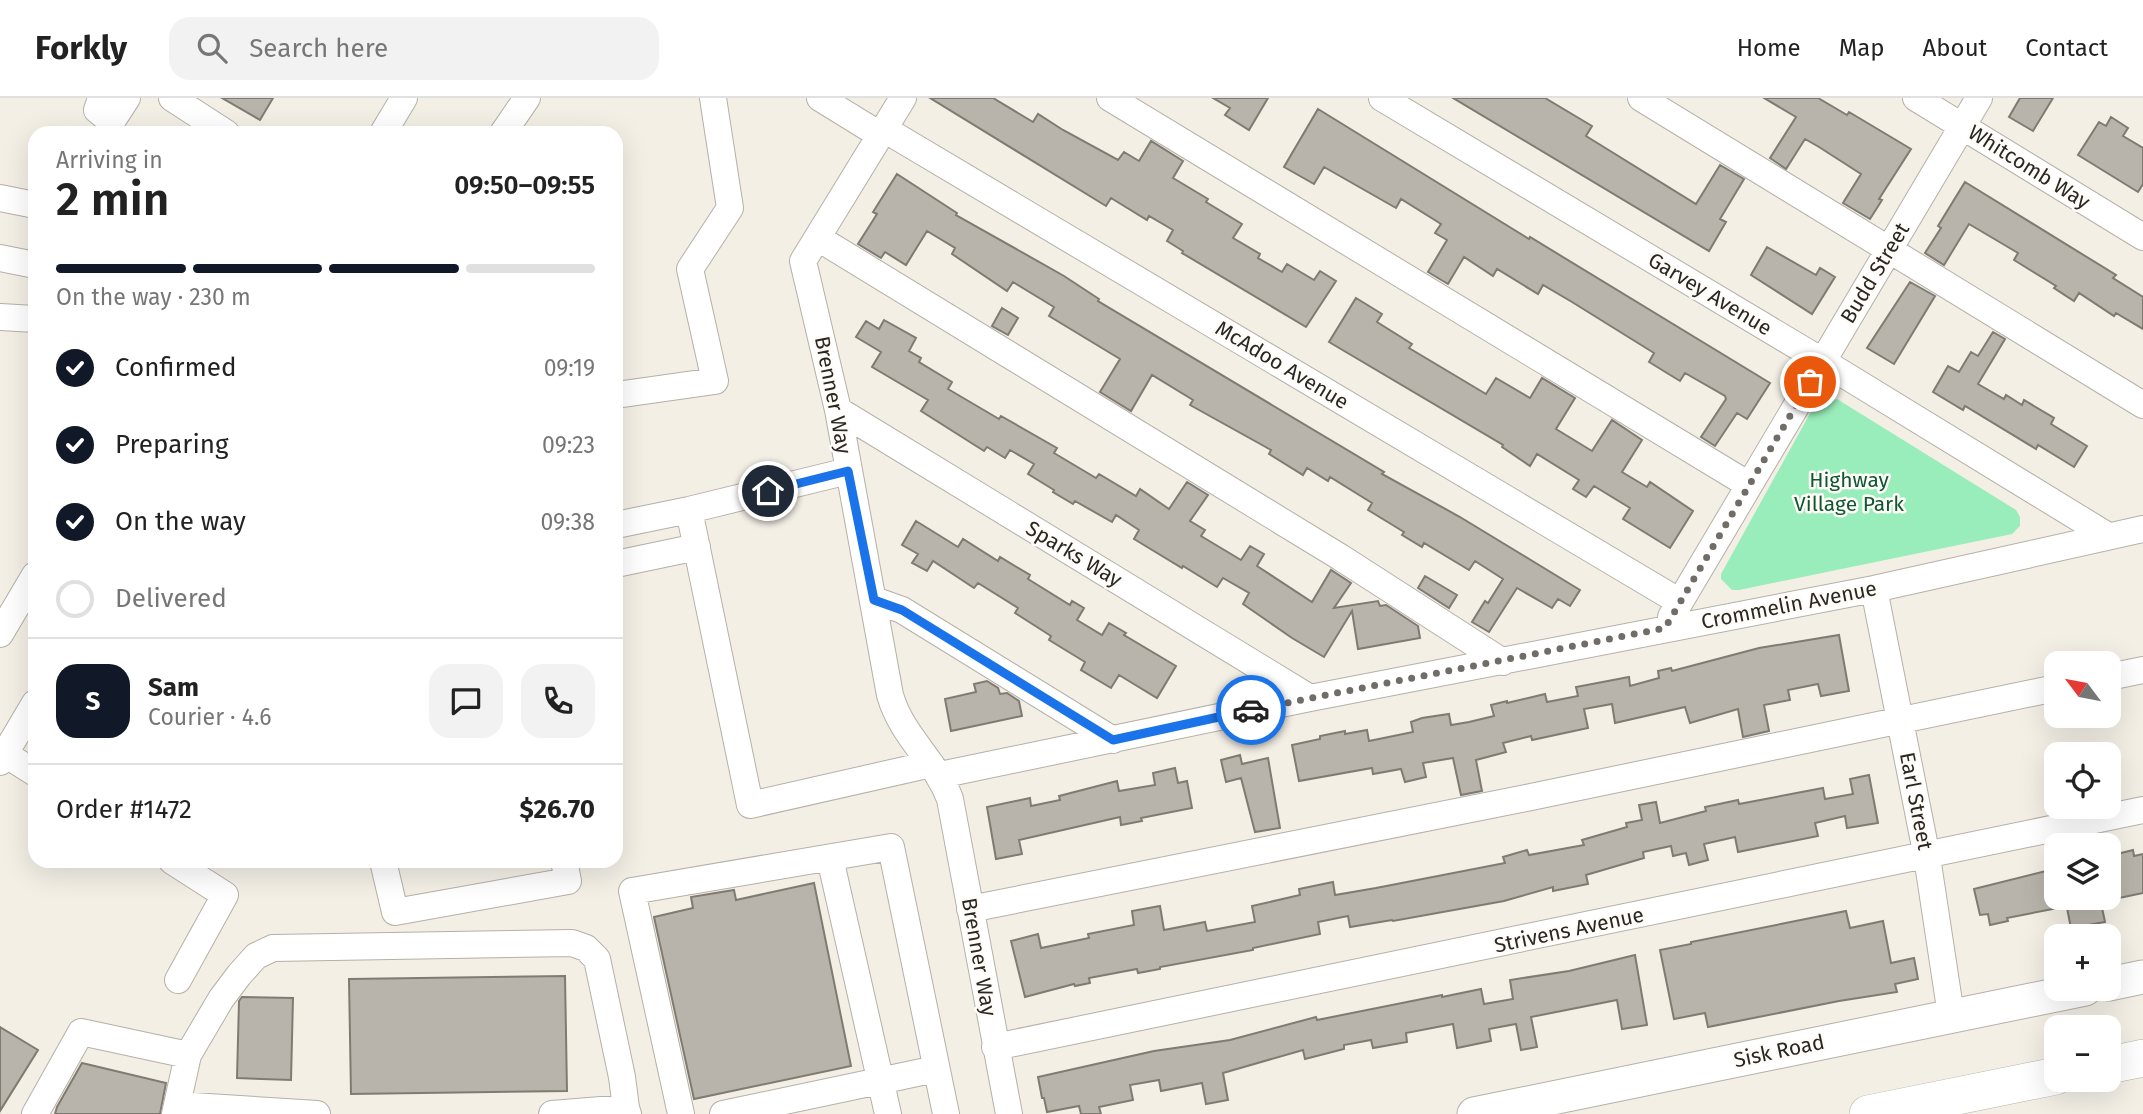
<!DOCTYPE html>
<meta charset="utf-8">
<style>
:root{--surface:#fff;--page:#f2f2f2;--text:#222;--muted:#767676;--line:#e0e0e0;--accent:#111827}
body{margin:0;font-family:"Fira Sans",sans-serif;background:var(--page);color:var(--text);height:100vh;display:flex;flex-direction:column;font-size:26px;white-space:nowrap}
*{box-sizing:border-box;margin:0}
p{font-size:23px;color:var(--muted)}
.icon{flex:none;width:38px;height:38px;fill:none;stroke:currentColor;stroke-width:2;stroke-linecap:round;stroke-linejoin:round}
.map{position:relative;flex:1;overflow:hidden}
.sheet{position:absolute;left:28px;top:28px;width:595px;height:742px;display:flex;flex-direction:column;background:var(--surface);border-radius:21px;box-shadow:0 7px 28px #0002}
.sheet>*{flex:none}
.needle{width:46px;rotate:302deg}
.controls{position:absolute;left:2044px;top:553px;display:grid;gap:14px}
.controls a{display:grid;place-items:center;width:77px;height:77px;border-radius:14px;background:var(--surface);box-shadow:0 7px 28px #0002;font-size:35px}
.pin{position:absolute;display:grid;place-items:center;width:60px;height:60px;color:#fff;margin:-30px;border:4px solid #fff;border-radius:50%;box-shadow:0 2px 7px #0007}
.courier{position:absolute;display:grid;place-items:center;width:70px;height:70px;margin:-35px;border:5px solid #1a73e8;border-radius:50%;background:#fff;color:#222;box-shadow:0 2px 9px #0007}
.headline em{font-style:normal;font-weight:600}
.headline div{display:flex;flex-direction:column-reverse}
.headline{display:flex;align-items:center;justify-content:space-between;height:119px;padding:0 28px}
h1{font-size:46px;font-weight:600;line-height:52px}
.bar{display:grid;grid-template-columns:repeat(4,1fr);gap:10px 7px;align-content:center;height:84px;padding:0 28px}
.bar i{height:9px;border-radius:5px;background:var(--line)}
.bar .active{background:var(--accent)}
.bar p{grid-column:span 4}
.line{display:flex;align-items:center;gap:18px;padding:0 28px;border-top:2px solid var(--line)}
.line div{flex:1}
.round{display:grid;place-items:center;flex:none;width:74px;height:74px;border-radius:21px;background:var(--page)}
ol{padding:0 28px;list-style:none}
li{display:flex;align-items:center;gap:21px;height:77px}
li p{margin-inline-start:auto}
li .icon{padding:7px;border-radius:50%;background:var(--accent);color:#fff;stroke-width:4}
li:last-child{color:var(--muted)}
li i{width:38px;height:38px;border:4px solid var(--line);border-radius:50%}
header{display:flex;align-items:center;gap:42px;box-sizing:border-box;height:98px;padding:0 35px;background:var(--surface);border-bottom:2px solid var(--line)}
header strong{font-size:33px}
nav{display:flex;gap:38px;margin-inline-start:auto;font-size:24px}
.search{width:490px;height:63px;background:var(--page);display:flex;align-items:center;gap:18px;box-sizing:border-box;padding:0 24px;border-radius:21px;color:var(--muted);font-size:26px}
.map>svg:first-child{display:block}
</style>
<header>
<strong>Forkly</strong>
<div class="search"><svg class="icon" aria-label="search" viewBox="0 0 24 24"><circle cx="10" cy="10" r="6"/><path d="M15 15l6 6"/></svg>Search here</div>
<nav><a>Home</a><a>Map</a><a>About</a><a>Contact</a></nav>
</header>
<div class="map">
<svg width="2143" height="1016" viewBox="0 0 2143 1016">
<rect width="100%" height="100%" fill="#f3efe5"/>
<!-- green -->
<path fill="#98edba" d="M1837,301l179,111 4,7v9l-8,8 -273,56h-7l-11,-11v-5l92,-166z"/>
<!-- building -->
<path fill="#b8b4ab" stroke="#7f7b73" stroke-width="2" d="M222,0h51l-13,22z
M930,0h63l40,24 5,-8 25,16 55,30 6,-8 15,9 12,-20 32,20 -10,17 35,21 -2,3 36,22 -9,14 27,16 -2,4 24,14 5,-8 27,16 6,-9 16,10 -30,46 -124,-74 1,-2 -16,-10 6,-11 -24,-14 -2,4 -36,-22 -5,8z
M1213,0h55l-19,32 -24,-15 5,-7z
M1453,0h92l47,28 -6,10 110,68 24,-39 24,14 -24,40 6,3 -17,29z
M1764,0h54l29,17 2,-3 62,37 -32,50 3,1 -12,19 -27,-16 18,-29 -42,-27 -14,-8 -19,30 -16,-11 26,-41z
M2020,0h33l-20,33 -24,-14z
M1318,11l211,130 1,-2 240,146 -23,36 -10,-6 -22,33 -14,-9 25,-38 -1,-3 -40,-23 -5,8 -31,-19 5,-9 -82,-51 -29,-17 -5,9 -41,-25 -4,7 -29,-19 -16,27 -20,-12 19,-32 -12,-7 6,-9 -40,-25 -5,9 -72,-41 -10,17 -30,-17z
M2111,19l17,11 -5,8 20,12v36l-5,8 -60,-37 21,-33 7,4z
M897,76l60,39 -1,2 108,61 35,23 -1,2 286,171 -2,2 78,43 120,73 -10,16 -12,-7 -6,9 -35,-20 -28,44 -17,-10 13,-21 3,2 15,-24 -28,-18 -6,9 -45,-27 -2,4 -20,-12 2,-3 -36,-22 4,-7 -42,-26 -2,4 -21,-13 -4,7 -34,-21 2,-4 -81,-45 3,-5 -41,-25 -21,36 -31,-19 20,-33 -71,-43 5,-9 -41,-25 -6,9 -55,-37 3,-6 -28,-17 -21,34 -21,-13 -4,6 -23,-14 19,-30 -4,-2z
M1965,84l151,93 -3,3 30,19v32l-27,-16 -2,3 -35,-23 -5,8 -20,-13 2,-2 -42,-26 4,-7 -49,-29 -25,41 -19,-12 16,-25 -3,-2z
M1767,149l49,28 4,-7 15,9 -23,37 -61,-39z
M1910,184l25,14 -41,68 -27,-16z
M1356,200l26,16 -5,8 35,22 -3,4 77,46 10,-16 34,20 12,-20 33,20 -19,31 36,22 20,-31 30,20 -20,32 25,15 3,-5 43,29 -23,37 -47,-29 7,-11 -36,-22 -8,11 -13,-8 6,-9 -42,-26 -7,12 -28,-19 1,-2 -174,-103z
M1002,210l16,10 -10,17 -16,-9z
M884,222l32,18 -7,13 12,7 -2,4 33,20 -4,7 51,30 2,-3 56,32 -3,5 42,25 3,-4 37,22 4,-7 29,20 18,-27 21,13 -18,26 15,9 -4,6 40,24 9,-14 14,8 -7,12 55,36 19,-32 20,13 -17,25 44,-7 2,5 6,-1 32,21 2,12 -62,11 -6,-38 -28,46 -32,-19 -49,-34 6,-11 -26,-15 -6,9 -34,-21 -1,2 -48,-29 5,-9 -23,-15 -4,7 -37,-21 -2,3 -20,-12 1,-2 -26,-16 6,-10 -24,-14 -5,8 -18,-11 -3,4 -63,-40 7,-11 -56,-33 9,-15 -25,-15 10,-16 13,8z
M1993,234l12,7 -27,45 26,15 2,-4 16,10 2,-5 30,18 -3,6 36,22 -13,21 -36,-22 -2,4 -71,-43 -2,4 -30,-18 15,-26 11,6 12,-20 7,4z
M916,423l42,26 5,-8 35,22 2,-4 30,18 -2,4 42,26 2,-4 12,7 -7,12 25,15 7,-12 17,10 -2,2 52,31 -19,32 -38,-23 -8,13 -30,-18 4,-8 -36,-22 2,-4 -36,-23 3,-5 -40,-25 -4,5 -41,-27 -6,10 -15,-8 6,-9 -16,-9z
M1425,478l32,19 -8,13 -31,-20z
M1839,537l10,56 -28,5 -3,-12 -30,6 2,10 -26,5 5,26 -26,6 -5,-28 -48,14 -5,-16 -70,16 -3,-19 -28,5 4,19 -56,12 -1,-4 -28,7 3,9 -30,8 6,31 -21,4 -8,-37 -30,5 3,14 -21,5 -4,-13 -28,5 -1,-6 -73,13 -7,-36 28,-6v-3l25,-5v3l22,-4 2,11 44,-9 -2,-10 11,-4 27,-4 2,11 18,-3 25,-6 -3,-11 16,-4v2l38,-9 2,8 31,-6 -2,-9 53,-10 1,9 29,-8 -1,-7 13,-3 1,3 87,-23z
M987,583l11,7 2,6 7,-1 12,8 3,15 -71,15 -6,-32 31,-7 -2,-8z
M1240,657l2,9 26,-6 12,70 -25,4 -14,-54 -15,4 -5,-22z
M1175,670l3,15 9,-2 5,27 -51,10 1,3 -21,4 -1,-8 -101,23 3,14 -26,5 -9,-52 43,-9 1,8 29,-6 -1,-4 58,-15 2,10 36,-6 -2,-12z
M1869,677l9,48 -31,5 -2,-12 -30,7 3,13 -80,16 -3,-15 -31,7 4,16 -19,5 -3,-12 -13,3 -2,-10 -28,6 1,6 -58,17 2,9 -35,7v-4l-49,14 -111,20 -1,-1 -42,7 -2,-11 -30,6 2,12 -67,14v2l-93,17v2l-22,4 -1,-4 -48,9 1,5 -15,3 -1,-2 -49,13 -14,-56 27,-7 3,14 48,-10 -1,-4 46,-9 -2,-14 28,-5 4,24 41,-8 2,9 48,-9 -3,-16 48,-11 -1,-6 34,-7 2,13 41,-7 129,-25 -2,-6 24,-7 2,5 55,-10 -2,-5 45,-13 -1,-4 16,-3 -3,-15 17,-3 4,21 46,-12 -1,-4 33,-7 1,4 84,-16 2,11 28,-5 -3,-15z
M2133,752l1,6 9,-2v39l-24,5 -10,-42z
M2050,772l8,38 -51,10 1,3 -18,4 -2,-11 -8,1 -6,-26z
M814,785l37,183 -157,33 -40,-182 39,-9 -2,-11 43,-7 2,10z
M2065,800h35l5,24 -34,6z
M1846,813l4,17 33,-7 8,42 23,-5 4,21 -23,5 2,8 -58,9 -131,26 -3,-14 -31,6 -14,-69 31,-6v-2z
M1635,857l12,70 -25,4 -5,-29 -86,17 6,30 -16,3 -5,-26 -27,5 2,12 -34,7 -4,-24 -47,9 1,9 -34,6 -2,-8 -27,5v4l-39,10 -2,-9 -80,23 5,27 -22,4 -4,-21 -41,8 -2,-11 -29,5 3,15 -34,7 2,7h-20l-2,-8 -32,6 -3,-14h-2l-4,-21 116,-26 76,-11 86,-23 1,3 125,-25v2l39,-8 3,15 29,-5 -3,-19 59,-9z
M565,878l2,115 -216,3 -2,-115z
M242,899l51,1 -2,82 -54,-2 2,-77z
M0,929l38,23 -38,61z
M82,965l84,20 -6,31h-105l2,-7z"/>
<g fill="none" stroke-linecap="round" stroke-linejoin="round">
<!-- minor casing -->
<g stroke="#b5b0a8" stroke-width="28">
<path id="minor" d="M101,0l-4,12 11,9 6,-1 13,-20
M172,0l54,35
M820,0l60,37
M903,0l-100,163 35,149 52,285c12,42 45,64 60,104l59,315
M1110,0l639,387
M1382,0l440,263 286,175
M1641,0l502,307
M1916,0l227,139
M884,31l796,473
M383,35l21,-35
M503,35l24,-35
M0,100l35,7
M818,140l522,319 163,105
M0,160l35,7
M0,219l35,2
M616,297l99,-14 -25,-112 40,-61 -17,-110
M838,312l472,288
M689,412l61,295 181,-41
M616,427l73,-15 159,-39
M616,466l81,-17
M1874,491l53,268 24,158
M874,502l28,10 211,130
M1671,519l308,-519
M0,536l35,-59
M2109,579l34,-7
M5,656l30,19
M0,664l35,-59
M940,677l370,-77 564,-109 269,-60
M830,760l58,256
M172,763l53,34 -47,85
M383,763l12,51 173,-31 -4,-20
M970,811l561,-112 525,-109
M995,949l1148,-237
M177,1007l140,9
M35,1016l46,-82 107,23
M175,1016l13,-59 33,-56 18,-24 17,-19 17,-8 299,-5 14,5 11,11 25,118 4,31
M552,1016l74,-6 2,6
M681,1016l-49,-223 259,-44 55,267
M723,1016l213,-45"/>
</g>
<!-- major casing -->
<g stroke="#b5b0a8" stroke-width="35">
<path id="major" d="M2109,886l34,-7
M1474,1016l611,-125"/>
</g>
<!-- highway casing -->
<g stroke="#b5b0a8" stroke-width="38">
<path id="highway" d="M2109,967l34,-7
M1868,1016l188,-38"/>
</g>
<!-- minor -->
<use href="#minor" stroke="#fff" stroke-width="26"/>
<!-- major -->
<use href="#major" stroke="#fff" stroke-width="33"/>
<!-- highway -->
<use href="#highway" stroke="#fff" stroke-width="37"/>
</g>
<g fill="none" stroke-linecap="round" stroke-linejoin="round">
<!-- done -->
<path stroke="#706d68" stroke-width="7" stroke-dasharray="0 12.6" d="M1251,612l414,-82 145,-246"/>
<!-- route -->
<path stroke="#1a73e8" stroke-width="9" d="M768,393l80,-20 26,129 28,10 211,130 138,-30"/>
</g>
<g text-anchor="middle" dominant-baseline="central" stroke-width="5" stroke-linejoin="round" paint-order="stroke">
<!-- street labels -->
<g font-size="21" fill="#292724" stroke="#fffcf7">
<text transform="translate(2029 69) rotate(32)">Whitcomb Way</text>
<text transform="translate(1875 175) rotate(-59)">Budd Street</text>
<text transform="translate(1710 196) rotate(31)">Garvey Avenue</text>
<text transform="translate(1282 267) rotate(31)">McAdoo Avenue</text>
<text transform="translate(833 297) rotate(79)">Brenner Way</text>
<text transform="translate(1074 456) rotate(31)">Sparks Way</text>
<text transform="translate(1789 507) rotate(-11)">Crommelin Avenue</text>
<text transform="translate(1916 703) rotate(79)">Earl Street</text>
<text transform="translate(1569 832) rotate(-12)">Strivens Avenue</text>
<text transform="translate(979 859) rotate(80)">Brenner Way</text>
<text transform="translate(1779 953) rotate(-12)">Sisk Road</text>
</g>
<!-- park labels -->
<g font-size="21" fill="#105735" stroke="#fffcf7">
<text x="1849" y="382">Highway<tspan x="1849" dy="24">Village Park</tspan></text>
</g>
</g>
</svg>
<div class="controls">
<a><svg class="needle" viewBox="-14 -14 28 28"><path d="M0-13l5 13h-10z" fill="#e53935"/><path d="M0 13l5-13h-10z" fill="#767676"/></svg></a>
<a><svg class="icon" aria-label="locate" viewBox="0 0 24 24"><circle cx="12" cy="12" r="6"/><path d="M12 2v4M12 18v4M2 12h4M18 12h4"/></svg></a>
<a><svg class="icon" aria-label="layers" viewBox="0 0 24 24"><path d="M12 4l9 5-9 5-9-5zM3 14l9 5 9-5"/></svg></a>
<a>+</a>
<a>−</a>
</div>
<div class="pin" style="left:1810px;top:284px;background:#ea580c"><svg class="icon" aria-label="bag" viewBox="0 0 24 24"><path d="M5 8h14l-1 12H6zM9 8a3 3 0 0 1 6 0"/></svg></div>
<div class="pin" style="left:768px;top:393px;background:#1f2937"><svg class="icon" aria-label="home" viewBox="0 0 24 24"><path d="M3 11l9-7 9 7M6 9v11h12V9"/></svg></div>
<div class="courier" style="left:1251px;top:612px"><svg class="icon" aria-label="car" viewBox="0 0 24 24"><path d="M5 17H2v-5l4-1 3-4h7l3 4 3 1v5h-3M9 17h6M6 11h13"/><circle cx="7" cy="17" r="2"/><circle cx="17" cy="17" r="2"/></svg></div>
<section class="sheet">
<div class="headline"><div><h1>2 min</h1><p>Arriving in</p></div><em>09:50–09:55</em></div>
<div class="bar"><i class="active"></i><i class="active"></i><i class="active"></i><i></i><p>On the way · 230 m</p></div>
<ol>
<li><svg class="icon" aria-label="check" viewBox="0 0 24 24"><path d="M5 12l5 5 9-10"/></svg>Confirmed<p>09:19</p></li>
<li><svg class="icon" aria-label="check" viewBox="0 0 24 24"><path d="M5 12l5 5 9-10"/></svg>Preparing<p>09:23</p></li>
<li><svg class="icon" aria-label="check" viewBox="0 0 24 24"><path d="M5 12l5 5 9-10"/></svg>On the way<p>09:38</p></li>
<li><i></i>Delivered</li>
</ol>
<div class="line" style="height:126px"><b class="round" style="background:var(--accent);color:#fff">S</b><div><b>Sam</b><p>Courier · 4.6</p></div><a class="round"><svg class="icon" aria-label="chat" viewBox="0 0 24 24"><path d="M4 5h16v11H9l-5 4z"/></svg></a><a class="round"><svg class="icon" aria-label="phone" viewBox="0 0 24 24"><path d="M5 4h4l2 5-3 2q2 4 5 5l2-3 5 2v4C11 20 4 13 5 4z"/></svg></a></div>
<div class="line" style="height:91px"><div>Order #1472</div><b>$26.70</b></div>
</section>
</div>
